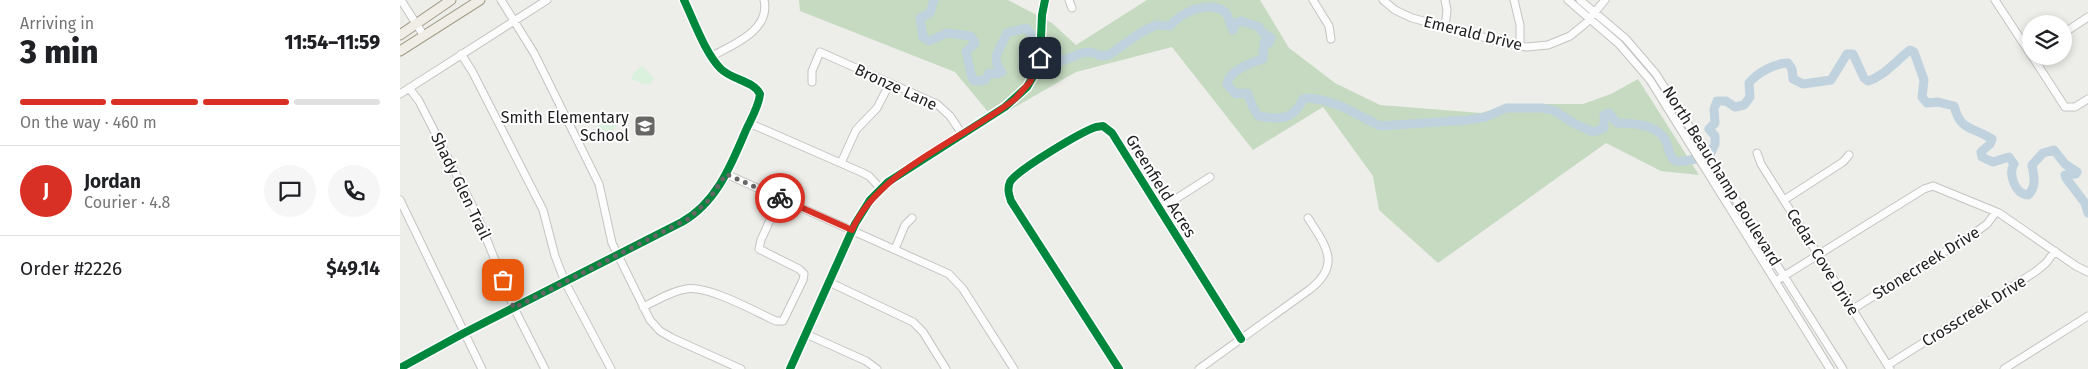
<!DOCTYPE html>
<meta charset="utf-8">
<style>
:root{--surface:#fff;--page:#f6f6f6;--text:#202124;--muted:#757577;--line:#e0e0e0;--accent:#d93025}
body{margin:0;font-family:"Fira Sans",sans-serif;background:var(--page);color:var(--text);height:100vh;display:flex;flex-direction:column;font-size:19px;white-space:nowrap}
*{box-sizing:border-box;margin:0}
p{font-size:16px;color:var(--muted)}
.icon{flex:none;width:28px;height:28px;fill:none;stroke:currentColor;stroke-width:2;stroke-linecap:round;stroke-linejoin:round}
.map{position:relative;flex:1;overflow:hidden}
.sheet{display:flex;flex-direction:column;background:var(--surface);width:400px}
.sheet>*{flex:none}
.tools{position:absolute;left:1622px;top:15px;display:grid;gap:10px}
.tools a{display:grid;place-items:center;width:50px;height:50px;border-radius:50%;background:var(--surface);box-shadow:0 2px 8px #0003;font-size:25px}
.pin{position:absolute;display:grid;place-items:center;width:42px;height:42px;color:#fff;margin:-21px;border-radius:10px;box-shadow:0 2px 8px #0006}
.courier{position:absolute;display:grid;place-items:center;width:50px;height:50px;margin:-25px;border:4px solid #d93025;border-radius:50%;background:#fff;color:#222;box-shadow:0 1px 6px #0007}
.head em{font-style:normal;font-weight:800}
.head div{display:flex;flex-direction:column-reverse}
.head{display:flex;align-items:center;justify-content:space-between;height:85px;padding:0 20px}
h1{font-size:32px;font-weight:800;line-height:38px}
.bar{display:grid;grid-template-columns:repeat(4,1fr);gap:8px 5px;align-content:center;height:60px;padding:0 20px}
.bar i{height:6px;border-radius:4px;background:var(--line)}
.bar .active{background:var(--accent)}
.bar p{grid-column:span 4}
.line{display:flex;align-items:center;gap:12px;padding:0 20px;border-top:1px solid var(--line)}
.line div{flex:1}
.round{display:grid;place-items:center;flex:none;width:52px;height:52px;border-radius:26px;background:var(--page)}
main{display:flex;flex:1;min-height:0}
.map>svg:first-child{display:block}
</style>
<main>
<section class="sheet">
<div class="head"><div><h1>3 min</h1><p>Arriving in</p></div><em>11:54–11:59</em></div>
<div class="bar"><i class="active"></i><i class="active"></i><i class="active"></i><i></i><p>On the way · 460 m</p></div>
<div class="line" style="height:90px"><b class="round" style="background:var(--accent);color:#fff">J</b><div><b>Jordan</b><p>Courier · 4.8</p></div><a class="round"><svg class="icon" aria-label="chat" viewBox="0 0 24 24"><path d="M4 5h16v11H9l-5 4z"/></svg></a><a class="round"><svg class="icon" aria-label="phone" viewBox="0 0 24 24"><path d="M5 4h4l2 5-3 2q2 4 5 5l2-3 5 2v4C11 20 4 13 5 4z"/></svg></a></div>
<div class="line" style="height:65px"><div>Order #2226</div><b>$49.14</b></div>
</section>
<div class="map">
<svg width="1688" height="369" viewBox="0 0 1688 369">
<rect width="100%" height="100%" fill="#edede9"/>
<!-- forest -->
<path fill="#c5dac0" d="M399,0h209l44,23 24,22 71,-45h113l29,48 46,35 45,22 101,8 30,-9h72l28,-10 27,-15 61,96 -38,-4 -55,-28 -168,120 -59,-53 -6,-34 -50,-69 -70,43 -81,-103 -96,25 -82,47 -39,-47 -155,-61z"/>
<!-- park -->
<path fill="#d9f1dd" d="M242,66l12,12 -4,6h-6l-13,-5 3,-6z
M199,112l6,5 4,-5 8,10 -1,4 -9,12 -11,-10 3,-5 -5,-5z"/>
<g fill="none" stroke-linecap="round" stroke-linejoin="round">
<!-- river -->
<path stroke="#bfd2dd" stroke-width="9" d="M534,0l-4,13 -10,5 3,19 6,4 18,-8 24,3 4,7 -9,9 6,26 2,3 11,-1 4,-7 9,1 4,-2 -5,-7 -1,-9 11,-23 19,-5 5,6 21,10 2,8 8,9 20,-8 8,-1 12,4 7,-1 31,-22 16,-8 14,1c11,-14 39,-26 55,-14 4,4 5,12 8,18l3,-7 5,-2 18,6 3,5 9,6 -2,5 -5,-1 -1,17c-13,4 -33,11 -36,25l9,10 11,-1c5,8 4,16 12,23 20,4 35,4 44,-17l6,-1 13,2 19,6 39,20 87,-6 19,-3 20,-9h37l12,3 18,12 20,9 11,-4v-13l5,-2 8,10c17,0 40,1 49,18 3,6 3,17 10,20 6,2 28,-4 34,-6l5,-11v-8l-6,-7 6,-6 -1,-14 3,-8h9l9,6 9,-2 6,-8 -1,-14c8,-10 26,-20 39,-20l4,6 1,10 10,5 28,-4 16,-26h6l11,24 4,3c16,-5 28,-20 42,-31l4,2 10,28 -2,17 5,6 11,-1 16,4c7,26 18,20 38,33l-2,5 -9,8 1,5 11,5 16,-5 5,7c-6,10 1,30 14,31 9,-9 6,-18 4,-30l11,-12 11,-3 11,14 12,8 -1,2 -11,1 1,3 19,25 3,10"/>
<!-- minor casing -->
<g stroke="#c4c4c2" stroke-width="9">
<path id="minor" d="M1,0l23,36
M101,0l33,53 65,131 13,59 38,77 10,11 12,7 69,31
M669,0l3,8
M913,0l16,26 2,13
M983,0l12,10 17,8 93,25 22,4 21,-2 22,-9 16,-13 19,-23
M1114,0l6,25v21
M1168,0l51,44 31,36 180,289
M1180,0l46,39 30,35 187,295
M1595,0l36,55
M1045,27l2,-17 -2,-10
M1664,33l24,-16
M61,54l11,17 71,139 12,46 10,26 46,87
M312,56c21,-11 59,-26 52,-56
M1632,56l33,51h10l13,-8
M412,82v-11l8,-19 117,52 13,12 12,18
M9,88l10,13 58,114 37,93 31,61
M0,94l147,-94
M349,123l112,49 8,4 12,13
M1357,153l4,11 129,205
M441,163l15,-33 21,-22 13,-25
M326,174l223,100 14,15 51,80
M0,200l82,169
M1384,200l59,-38 6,-7
M760,209l50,-32
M495,249l10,-24 7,-7
M1376,281l148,-92 9,-3 66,27 77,53 12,6
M429,282l84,40 10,10 23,37
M243,307c13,-6 28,-16 43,-18 22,-4 68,22 90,32h7l20,-41 1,-6 -5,-5 -40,-20 2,-9 19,-42
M1453,309l123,-77 11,-8 9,-12
M406,334l60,27 11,8
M1488,365l147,-93 11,-9 9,-12
M0,368l64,-35 218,-111c35,-20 49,-57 64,-92 5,-11 13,-24 14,-36 -6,-13 -28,-14 -39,-25 -16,-16 -27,-48 -37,-69
M390,369l65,-145 15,-24 18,-18 117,-75 22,-20 8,-14 5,-15 2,-43 3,-15
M719,369l-108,-168c-2,-6 -4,-12 -1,-19 7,-12 71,-50 86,-55l7,-1 9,7 129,206
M799,369l110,-79c33,-25 17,-44 -1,-72
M1604,369l84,-53"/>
</g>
<!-- major casing -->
<g stroke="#a19d87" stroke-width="11">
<path id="major" d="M0,35l51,-35
M0,51l80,-51"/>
</g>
<!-- minor -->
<use href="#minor" stroke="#fcfcfc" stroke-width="7"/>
<!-- major -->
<use href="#major" stroke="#f0ede6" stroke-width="9"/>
<!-- cycleway casing -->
<g stroke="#fff" stroke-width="11">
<path id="cycleway" d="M0,368l64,-35 218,-111c35,-20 49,-57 64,-92 5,-11 13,-24 14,-36 -6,-13 -28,-14 -39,-25 -16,-16 -27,-48 -37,-69
M390,369l65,-145 15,-24 18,-18 117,-75 22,-20 8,-14 5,-15 2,-43 3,-15
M719,369l-108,-168c-2,-6 -4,-12 -1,-19 7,-12 71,-50 86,-55l7,-1 9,7 129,206"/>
</g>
<!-- cycleway -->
<use href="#cycleway" stroke="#00873e" stroke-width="8"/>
</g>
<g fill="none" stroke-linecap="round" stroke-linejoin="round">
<!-- done -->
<path stroke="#676766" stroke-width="5" stroke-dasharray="0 9" d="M103,280l11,28 174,-89 20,-18 18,-27 54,24"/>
<!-- route -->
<path stroke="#d93025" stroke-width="6" d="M380,198l72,32c26,-60 112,-91 163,-131l15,-17 10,-24"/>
</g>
<!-- icons -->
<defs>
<g id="school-square" transform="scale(1.125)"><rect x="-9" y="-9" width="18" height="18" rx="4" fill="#676766" stroke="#fff"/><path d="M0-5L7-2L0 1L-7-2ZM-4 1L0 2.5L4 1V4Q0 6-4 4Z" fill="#fff"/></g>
</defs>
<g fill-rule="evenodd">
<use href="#school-square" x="245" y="126"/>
</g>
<g text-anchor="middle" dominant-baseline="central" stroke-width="4" stroke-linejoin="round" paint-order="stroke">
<!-- street labels -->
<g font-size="16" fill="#1f1f1f" stroke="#fff">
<text transform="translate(1073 33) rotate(14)">Emerald Drive</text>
<text transform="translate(496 87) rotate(25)">Bronze Lane</text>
<text transform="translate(1322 176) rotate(58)">North Beauchamp Boulevard</text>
<text transform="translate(61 186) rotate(64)">Shady Glen Trail</text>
<text transform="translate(761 186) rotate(58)">Greenfield Acres</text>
<text transform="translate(1423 262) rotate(58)">Cedar Cove Drive</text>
<text transform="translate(1526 263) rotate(-32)">Stonecreek Drive</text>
<text transform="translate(1574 311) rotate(-32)">Crosscreek Drive</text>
</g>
<!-- poi labels -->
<g font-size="16" fill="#1f1f1f" stroke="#fff" text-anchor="end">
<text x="229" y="117">Smith Elementary<tspan x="229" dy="18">School</tspan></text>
</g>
</g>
</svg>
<div class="tools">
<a><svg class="icon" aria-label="layers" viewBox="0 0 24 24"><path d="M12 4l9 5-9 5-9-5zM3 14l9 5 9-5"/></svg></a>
</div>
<div class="pin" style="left:103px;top:280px;background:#ea580c"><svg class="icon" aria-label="bag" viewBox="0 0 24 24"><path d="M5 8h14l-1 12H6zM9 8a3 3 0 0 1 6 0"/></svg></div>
<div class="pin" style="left:640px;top:58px;background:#1f2937"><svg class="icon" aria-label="home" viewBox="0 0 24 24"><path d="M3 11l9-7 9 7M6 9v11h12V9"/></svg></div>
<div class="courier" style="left:380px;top:198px"><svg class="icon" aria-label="bike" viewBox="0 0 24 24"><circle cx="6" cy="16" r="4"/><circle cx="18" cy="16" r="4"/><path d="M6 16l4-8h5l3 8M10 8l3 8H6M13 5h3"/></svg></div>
</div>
</main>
